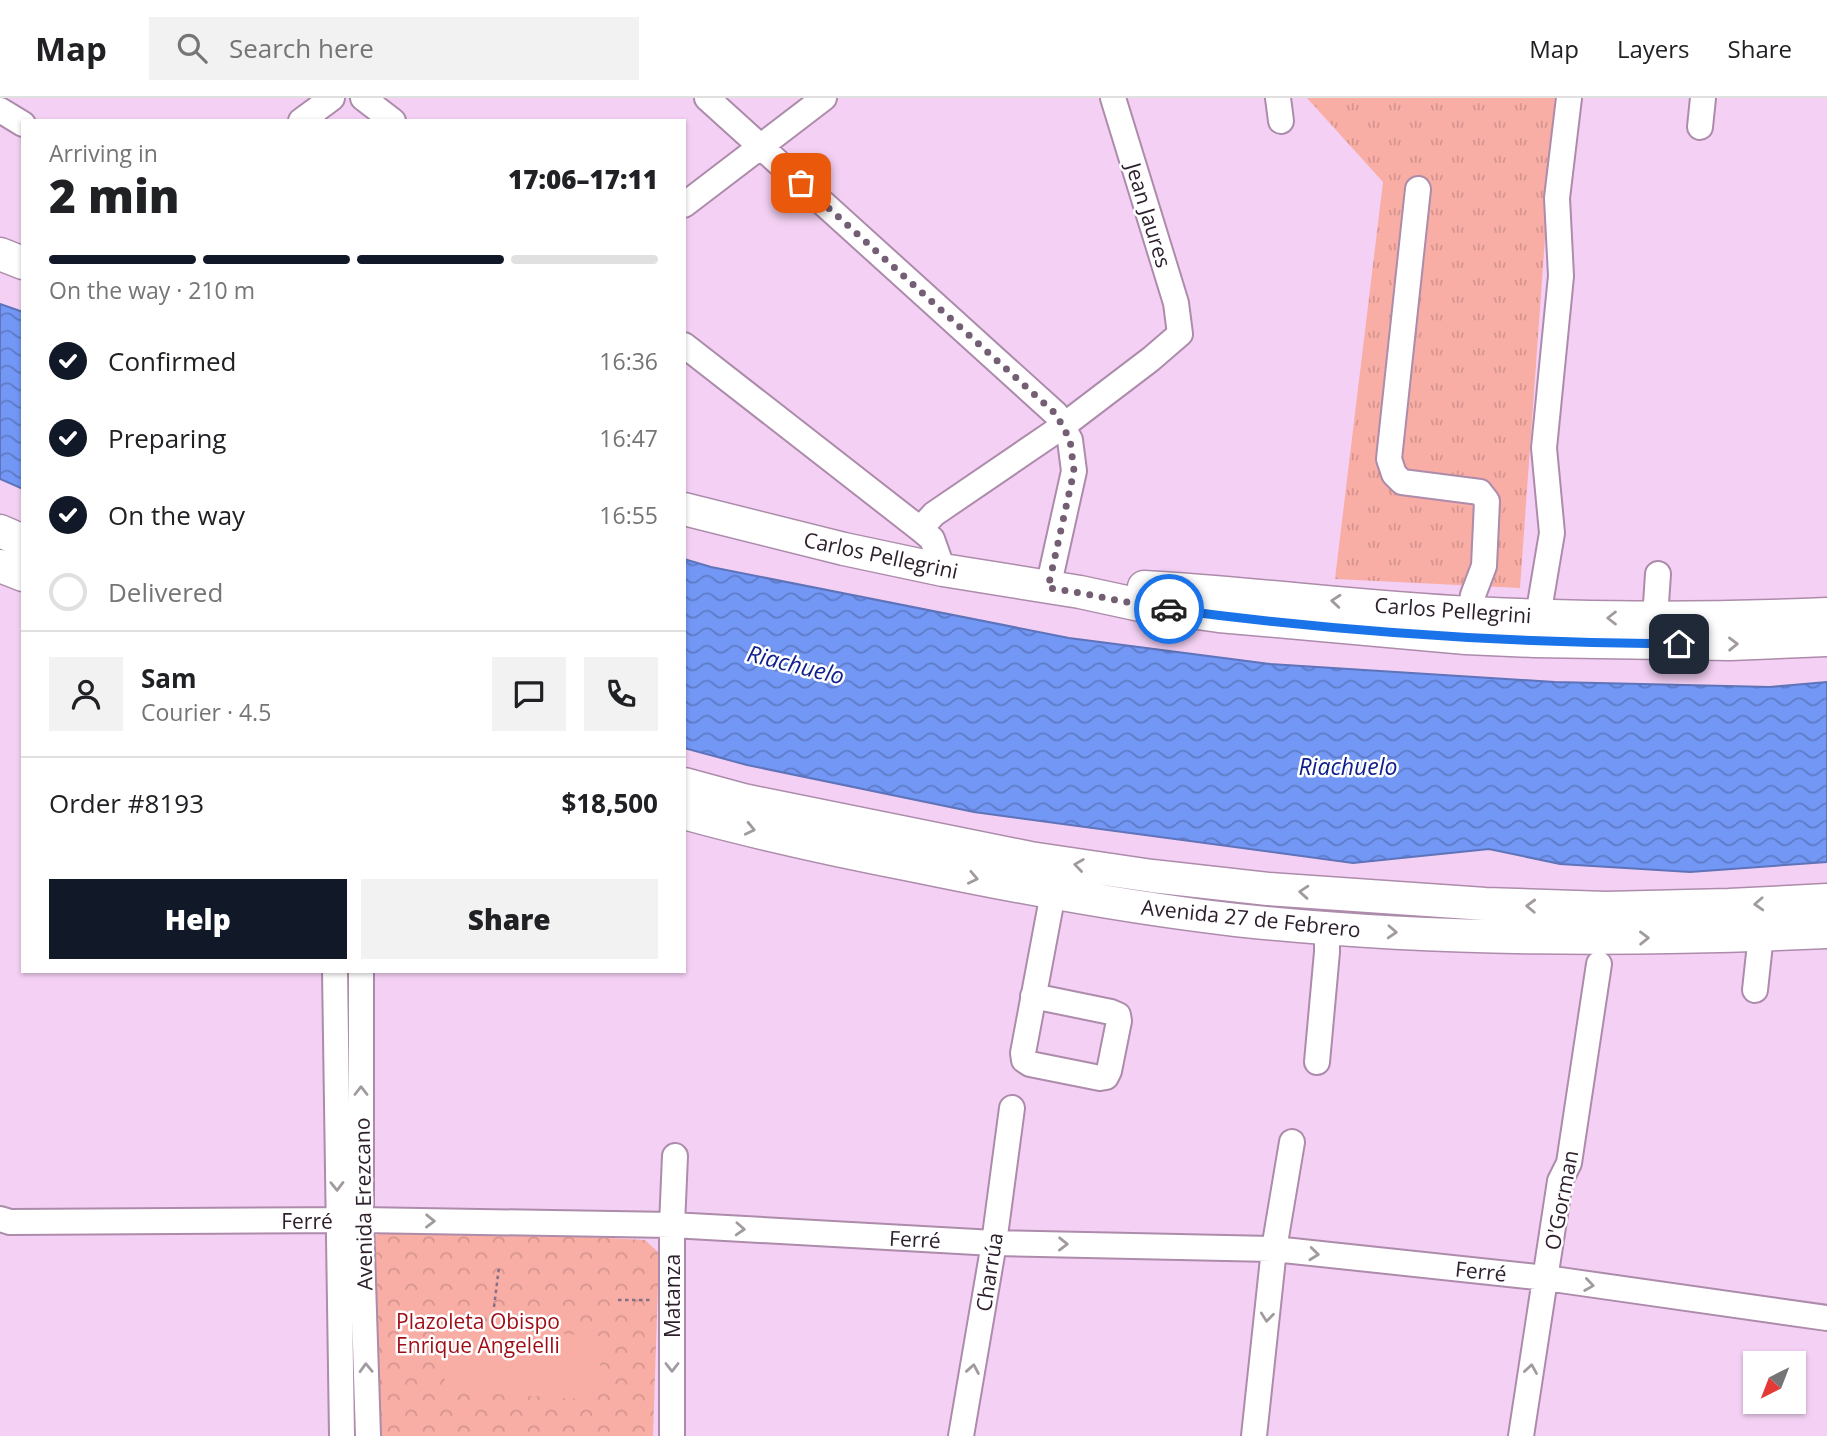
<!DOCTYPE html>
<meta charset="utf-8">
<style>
:root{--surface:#fff;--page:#f2f2f2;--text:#202124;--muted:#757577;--line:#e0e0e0;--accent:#111827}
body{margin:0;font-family:"Open Sans",sans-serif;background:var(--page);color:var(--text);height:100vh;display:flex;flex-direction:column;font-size:26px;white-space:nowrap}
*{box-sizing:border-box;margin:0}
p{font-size:23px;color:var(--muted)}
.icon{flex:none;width:38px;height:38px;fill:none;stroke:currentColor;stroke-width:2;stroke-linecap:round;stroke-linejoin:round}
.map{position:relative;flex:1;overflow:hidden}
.drawer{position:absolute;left:21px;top:21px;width:665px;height:854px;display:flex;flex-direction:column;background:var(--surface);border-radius:0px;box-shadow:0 2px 5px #0004}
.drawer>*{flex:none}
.needle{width:46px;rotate:222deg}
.fabs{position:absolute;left:1743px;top:1253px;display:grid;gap:14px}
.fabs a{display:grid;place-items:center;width:63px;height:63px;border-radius:0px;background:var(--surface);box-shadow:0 2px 5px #0004;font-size:35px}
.pin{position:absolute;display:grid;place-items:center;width:60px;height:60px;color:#fff;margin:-30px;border-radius:14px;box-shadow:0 4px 10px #0006}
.courier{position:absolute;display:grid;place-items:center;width:70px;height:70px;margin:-35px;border:5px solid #1a73e8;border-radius:50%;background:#fff;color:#222;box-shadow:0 2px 9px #0007}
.headline em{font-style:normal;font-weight:800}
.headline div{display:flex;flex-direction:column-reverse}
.headline{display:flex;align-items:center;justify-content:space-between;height:119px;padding:0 28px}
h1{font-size:46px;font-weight:800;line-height:52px}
.bar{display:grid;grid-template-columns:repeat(4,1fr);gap:10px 7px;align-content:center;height:84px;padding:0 28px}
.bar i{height:9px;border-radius:5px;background:var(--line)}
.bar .on{background:var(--accent)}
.bar p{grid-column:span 4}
.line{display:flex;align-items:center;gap:18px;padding:0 28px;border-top:2px solid var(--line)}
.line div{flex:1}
.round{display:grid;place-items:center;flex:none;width:74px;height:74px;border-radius:0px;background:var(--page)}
ol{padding:0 28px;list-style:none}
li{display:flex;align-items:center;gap:21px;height:77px}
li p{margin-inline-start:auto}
li .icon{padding:7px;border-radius:50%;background:var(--accent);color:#fff;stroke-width:4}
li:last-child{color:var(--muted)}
li i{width:38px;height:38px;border:4px solid var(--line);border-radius:50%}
.action{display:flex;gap:14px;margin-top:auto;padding:14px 28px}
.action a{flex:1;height:80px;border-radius:0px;background:var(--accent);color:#fff;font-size:28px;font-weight:800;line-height:80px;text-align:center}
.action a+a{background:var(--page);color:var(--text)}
header{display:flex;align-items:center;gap:42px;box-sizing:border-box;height:98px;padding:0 35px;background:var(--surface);border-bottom:2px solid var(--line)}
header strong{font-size:33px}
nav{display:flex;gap:38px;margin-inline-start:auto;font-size:24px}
.search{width:490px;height:63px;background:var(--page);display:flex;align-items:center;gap:18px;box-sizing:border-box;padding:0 24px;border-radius:0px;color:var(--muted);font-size:26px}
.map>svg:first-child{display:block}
</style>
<header>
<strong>Map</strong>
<div class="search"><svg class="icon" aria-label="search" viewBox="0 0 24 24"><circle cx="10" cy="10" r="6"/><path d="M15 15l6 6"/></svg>Search here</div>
<nav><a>Map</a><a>Layers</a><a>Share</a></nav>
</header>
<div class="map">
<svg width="1827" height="1338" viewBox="0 0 1827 1338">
<defs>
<pattern id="grass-tufts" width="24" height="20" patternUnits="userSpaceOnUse" patternTransform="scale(1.75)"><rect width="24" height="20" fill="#f8ada5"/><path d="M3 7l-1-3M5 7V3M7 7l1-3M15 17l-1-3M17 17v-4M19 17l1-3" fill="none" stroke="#d5958e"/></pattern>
<pattern id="forest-crowns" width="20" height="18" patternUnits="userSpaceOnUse" patternTransform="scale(1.75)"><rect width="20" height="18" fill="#f8ada5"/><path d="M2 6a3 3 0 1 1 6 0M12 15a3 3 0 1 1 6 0" fill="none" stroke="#d5958e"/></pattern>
<pattern id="water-waves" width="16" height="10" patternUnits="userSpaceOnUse" patternTransform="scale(1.75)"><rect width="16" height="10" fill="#7297f5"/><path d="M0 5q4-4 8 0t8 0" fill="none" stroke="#5e7bc7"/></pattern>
</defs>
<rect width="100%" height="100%" fill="#f4d1f4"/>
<!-- grass -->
<path fill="url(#grass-tufts)" d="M1307,0h248l-35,490 -185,-9 48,-397z"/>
<!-- forest -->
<path fill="url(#forest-crowns)" d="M387,1128l258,14 14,13 -6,183h-275l-6,-197z"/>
<!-- garden -->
<path fill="#f8ada5" d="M448,1229l154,9 -4,64 -154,-9z"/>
<!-- water -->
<path fill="url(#water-waves)" stroke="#5e73b9" stroke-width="2" d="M0,206l23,8v177l-23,-10z
M684,461l27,8 358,71 201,26 285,18 215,5 57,-5v180l-137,10 -130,-8 -71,-15 -136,14 -379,-51 -227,-47 -63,-17z"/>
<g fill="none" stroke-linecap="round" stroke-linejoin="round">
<!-- minor casing -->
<g stroke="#ac8bab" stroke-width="28">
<path id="minor" d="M363,0l30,23
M707,0l349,316 14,26 4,31 -26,117
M1278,0l3,23
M0,12l23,14
M301,23l31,-23
M1700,29l3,-29
M1418,91l-29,270 5,15 8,8 78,10 7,9 -3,65 -11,29 -6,36
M684,107l140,-107
M684,247l236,184 12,10 11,31
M920,431l14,-15 129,-88 88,-67 29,-25 -4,-31 -63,-205
M1654,535l4,-59
M1535,536l17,-101 -8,-85 17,-172 -4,-78 12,-100
M335,873l7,465
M361,873v249l7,216
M1755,892l6,-55
M1033,898l78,16 7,3 1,6 -10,50 -3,6 -6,1 -70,-14 -6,-4 -1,-7 30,-160
M1317,964l10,-110v-24
M0,1121l10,3 351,-2 311,5 322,18 280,6 272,29 281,40
M672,1338v-211l3,-69
M961,1338l33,-193 18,-135
M1254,1338l20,-187 18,-107
M1521,1338l39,-255 9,-18 30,-199"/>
</g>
<!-- major casing -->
<g stroke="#ac8bab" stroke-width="35">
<path id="major" d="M0,156l23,9
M684,411l160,40 99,21 137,22 60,13 79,11 247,22 68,3 196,3 97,-4
M0,433l23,10
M0,468l23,9
M1144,489c109,6 218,21 328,26 118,6 237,6 355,1
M684,686l59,16 287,58 122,18 116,13 217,15 121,4 123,-3 98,-5
M684,715c76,21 154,38 232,53 106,22 213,42 320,54 197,21 394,21 591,12"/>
</g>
<!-- path -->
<path stroke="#877087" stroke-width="2.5" stroke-dasharray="3.5 3.5" stroke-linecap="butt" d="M618,1202h35
M494,1209l5,-40"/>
<!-- minor -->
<use href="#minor" stroke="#fff" stroke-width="24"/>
<!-- major -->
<use href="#major" stroke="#fff" stroke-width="32"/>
</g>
<!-- one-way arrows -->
<defs><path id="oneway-chevron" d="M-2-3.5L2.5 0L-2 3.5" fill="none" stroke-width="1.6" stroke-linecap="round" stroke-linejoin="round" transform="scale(1.75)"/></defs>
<g stroke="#a19ba0">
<use href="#oneway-chevron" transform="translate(1336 503) rotate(-175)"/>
<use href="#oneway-chevron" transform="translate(1612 520) rotate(-180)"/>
<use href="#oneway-chevron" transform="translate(1733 546) rotate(-1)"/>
<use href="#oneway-chevron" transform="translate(750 731) rotate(13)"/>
<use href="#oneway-chevron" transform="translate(1079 767) rotate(-172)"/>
<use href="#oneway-chevron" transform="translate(973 780) rotate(12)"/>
<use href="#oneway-chevron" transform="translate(1304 794) rotate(-176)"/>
<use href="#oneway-chevron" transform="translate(1759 806) rotate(177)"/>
<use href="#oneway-chevron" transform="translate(1531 808) rotate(-178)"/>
<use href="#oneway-chevron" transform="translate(1392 834) rotate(3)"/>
<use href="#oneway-chevron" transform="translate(1644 840) rotate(-1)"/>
<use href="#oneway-chevron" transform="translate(361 993) rotate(-90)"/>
<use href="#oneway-chevron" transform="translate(337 1088) rotate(89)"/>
<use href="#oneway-chevron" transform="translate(430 1123) rotate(1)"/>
<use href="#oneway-chevron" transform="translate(740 1131) rotate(3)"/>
<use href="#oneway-chevron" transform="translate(1063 1146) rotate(1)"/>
<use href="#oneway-chevron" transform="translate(1314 1156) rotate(6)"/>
<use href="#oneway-chevron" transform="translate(1589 1187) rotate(8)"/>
<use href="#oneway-chevron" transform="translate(1267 1219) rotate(96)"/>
<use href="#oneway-chevron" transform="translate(672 1269) rotate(90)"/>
<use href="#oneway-chevron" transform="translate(366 1270) rotate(-92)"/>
<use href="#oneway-chevron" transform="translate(973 1271) rotate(-80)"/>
<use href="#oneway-chevron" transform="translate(1531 1271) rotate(-81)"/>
</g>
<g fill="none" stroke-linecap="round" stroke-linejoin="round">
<!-- done -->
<path stroke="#735e73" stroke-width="7" stroke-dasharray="0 12.6" d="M801,85l255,231 14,26 4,31 -26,117c41,5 80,16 121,21"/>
<!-- route -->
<path stroke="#1a73e8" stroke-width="9" d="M1169,511c169,23 340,34 510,35"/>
</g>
<g text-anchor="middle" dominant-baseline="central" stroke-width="5" stroke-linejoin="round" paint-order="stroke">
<!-- street labels -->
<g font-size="21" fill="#2e202d" stroke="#fff">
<text transform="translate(1149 117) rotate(73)">Jean Jaures</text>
<text transform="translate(881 457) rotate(12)">Carlos Pellegrini</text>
<text transform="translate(1453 512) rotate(4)">Carlos Pellegrini</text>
<text transform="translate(1251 820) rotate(6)">Avenida 27 de Febrero</text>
<text transform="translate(1561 1102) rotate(-79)">O'Gorman</text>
<text transform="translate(363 1106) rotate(-91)">Avenida Erezcano</text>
<text x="307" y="1123">Ferré</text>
<text transform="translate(915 1141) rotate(3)">Ferré</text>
<text transform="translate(1481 1173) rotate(6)">Ferré</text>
<text transform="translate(989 1174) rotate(-81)">Charrúa</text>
<text transform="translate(672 1198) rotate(-90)">Matanza</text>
</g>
<!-- park labels -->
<g font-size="21" fill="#9f0c15" stroke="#fff">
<text x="478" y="1223">Plazoleta Obispo<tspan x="478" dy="24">Enrique Angelelli</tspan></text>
</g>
<!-- water labels -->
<g font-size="23" font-style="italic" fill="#0f208c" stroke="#fff">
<text transform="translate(796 566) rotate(14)">Riachuelo</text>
<text x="1348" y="668">Riachuelo</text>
</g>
</g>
</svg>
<div class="fabs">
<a><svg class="needle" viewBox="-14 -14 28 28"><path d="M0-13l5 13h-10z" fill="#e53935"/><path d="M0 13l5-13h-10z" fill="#757577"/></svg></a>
</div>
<div class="pin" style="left:801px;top:85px;background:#ea580c"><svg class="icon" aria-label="bag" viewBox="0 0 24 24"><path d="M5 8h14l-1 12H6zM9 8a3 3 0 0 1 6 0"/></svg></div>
<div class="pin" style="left:1679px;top:546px;background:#1f2937"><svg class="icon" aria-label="home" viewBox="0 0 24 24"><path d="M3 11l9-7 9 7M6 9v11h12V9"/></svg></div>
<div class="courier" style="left:1169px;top:511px"><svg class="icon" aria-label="car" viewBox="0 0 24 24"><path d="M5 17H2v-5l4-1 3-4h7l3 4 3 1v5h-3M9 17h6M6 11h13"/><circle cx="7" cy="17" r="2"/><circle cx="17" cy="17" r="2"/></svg></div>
<section class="drawer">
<div class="headline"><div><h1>2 min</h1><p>Arriving in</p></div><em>17:06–17:11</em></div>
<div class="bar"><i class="on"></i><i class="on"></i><i class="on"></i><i></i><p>On the way · 210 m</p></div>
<ol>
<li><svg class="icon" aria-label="check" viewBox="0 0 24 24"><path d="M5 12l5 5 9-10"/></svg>Confirmed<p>16:36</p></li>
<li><svg class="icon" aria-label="check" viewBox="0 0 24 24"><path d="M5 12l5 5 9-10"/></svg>Preparing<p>16:47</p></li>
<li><svg class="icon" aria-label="check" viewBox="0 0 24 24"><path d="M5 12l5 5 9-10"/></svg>On the way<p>16:55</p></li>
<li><i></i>Delivered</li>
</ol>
<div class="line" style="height:126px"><a class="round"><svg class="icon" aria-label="person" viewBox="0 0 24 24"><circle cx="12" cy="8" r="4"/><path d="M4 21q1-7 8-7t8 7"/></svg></a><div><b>Sam</b><p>Courier · 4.5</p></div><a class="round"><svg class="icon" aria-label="chat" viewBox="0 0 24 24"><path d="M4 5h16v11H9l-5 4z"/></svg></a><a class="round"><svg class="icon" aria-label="phone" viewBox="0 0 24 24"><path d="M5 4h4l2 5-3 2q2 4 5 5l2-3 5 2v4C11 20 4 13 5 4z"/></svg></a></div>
<div class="line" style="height:91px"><div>Order #8193</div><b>$18,500</b></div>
<div class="action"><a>Help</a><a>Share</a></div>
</section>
</div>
